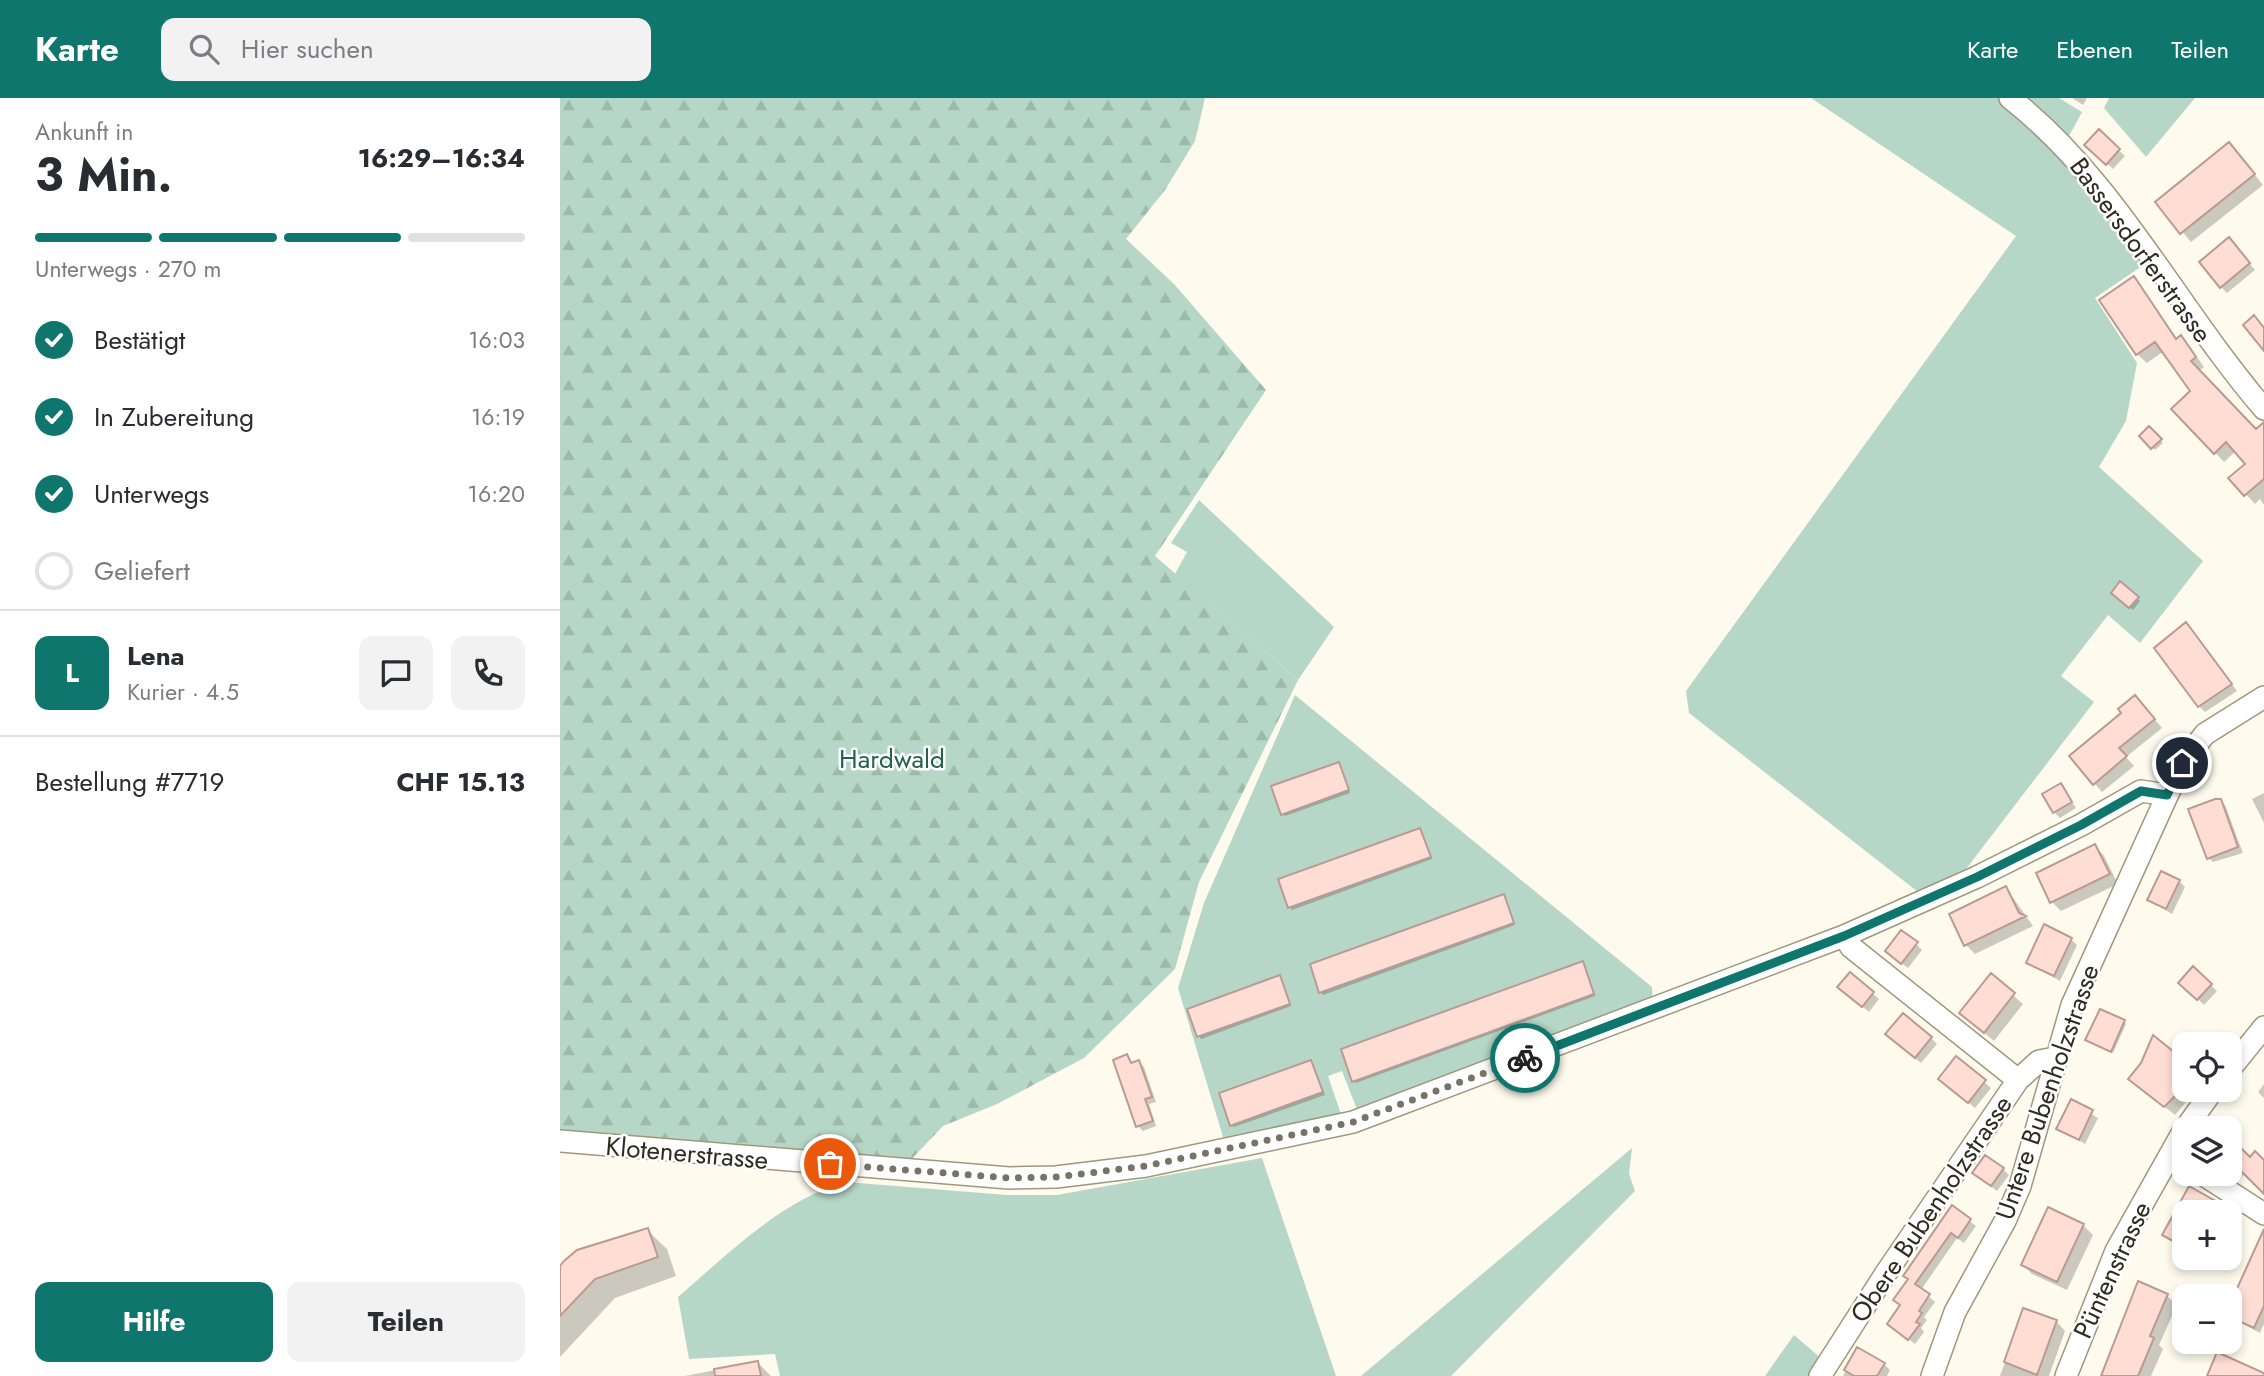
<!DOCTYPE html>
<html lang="de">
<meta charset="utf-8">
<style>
:root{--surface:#fff;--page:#f2f2f3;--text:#2b2b33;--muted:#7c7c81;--line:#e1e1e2;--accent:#0f766e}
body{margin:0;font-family:Jost,sans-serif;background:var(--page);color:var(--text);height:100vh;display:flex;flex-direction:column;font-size:26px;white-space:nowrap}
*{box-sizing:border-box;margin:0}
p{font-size:23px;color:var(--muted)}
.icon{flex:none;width:38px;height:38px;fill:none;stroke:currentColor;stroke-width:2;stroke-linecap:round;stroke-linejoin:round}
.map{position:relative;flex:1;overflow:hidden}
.sheet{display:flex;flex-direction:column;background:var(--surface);width:560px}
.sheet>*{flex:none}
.fabs{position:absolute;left:1612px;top:934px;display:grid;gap:14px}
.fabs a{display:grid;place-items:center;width:70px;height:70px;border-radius:14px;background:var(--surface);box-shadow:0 4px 10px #0003;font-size:35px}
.pin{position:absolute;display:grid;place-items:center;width:60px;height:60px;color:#fff;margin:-30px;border:4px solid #fff;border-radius:50%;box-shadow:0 2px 7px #0007}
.courier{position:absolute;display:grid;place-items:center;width:70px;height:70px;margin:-35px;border:5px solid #0f766e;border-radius:50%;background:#fff;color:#222;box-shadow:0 2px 9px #0007}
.headline em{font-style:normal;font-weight:700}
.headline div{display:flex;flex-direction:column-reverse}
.headline{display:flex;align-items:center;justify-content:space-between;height:119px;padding:0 35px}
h1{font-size:46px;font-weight:700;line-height:52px}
.bar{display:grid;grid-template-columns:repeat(4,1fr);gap:10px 7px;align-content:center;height:84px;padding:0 35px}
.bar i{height:9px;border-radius:5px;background:var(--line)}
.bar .current{background:var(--accent)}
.bar p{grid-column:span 4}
.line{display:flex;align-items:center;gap:18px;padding:0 35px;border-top:2px solid var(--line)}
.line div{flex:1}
.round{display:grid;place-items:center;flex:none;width:74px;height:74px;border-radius:14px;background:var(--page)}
ol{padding:0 35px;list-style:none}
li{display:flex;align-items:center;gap:21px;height:77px}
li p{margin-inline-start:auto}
li .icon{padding:7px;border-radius:50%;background:var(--accent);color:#fff;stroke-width:4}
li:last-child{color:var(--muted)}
li i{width:38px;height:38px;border:4px solid var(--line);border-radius:50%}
.primary-button{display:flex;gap:14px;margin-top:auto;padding:14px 35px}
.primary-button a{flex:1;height:80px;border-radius:14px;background:var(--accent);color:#fff;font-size:28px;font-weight:700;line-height:80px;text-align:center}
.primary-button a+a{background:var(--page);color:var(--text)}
header{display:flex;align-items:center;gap:42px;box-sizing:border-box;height:98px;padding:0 35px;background:var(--accent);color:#fff}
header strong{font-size:33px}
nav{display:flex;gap:38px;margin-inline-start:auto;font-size:24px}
.search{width:490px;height:63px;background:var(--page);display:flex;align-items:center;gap:18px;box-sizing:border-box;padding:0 24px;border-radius:14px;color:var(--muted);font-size:26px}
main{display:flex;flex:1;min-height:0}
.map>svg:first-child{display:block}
</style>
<header>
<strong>Karte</strong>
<div class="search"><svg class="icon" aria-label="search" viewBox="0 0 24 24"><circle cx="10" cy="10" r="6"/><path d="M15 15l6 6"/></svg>Hier suchen</div>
<nav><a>Karte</a><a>Ebenen</a><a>Teilen</a></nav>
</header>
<main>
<section class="sheet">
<div class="headline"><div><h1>3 Min.</h1><p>Ankunft in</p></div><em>16:29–16:34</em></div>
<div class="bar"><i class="current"></i><i class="current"></i><i class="current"></i><i></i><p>Unterwegs · 270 m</p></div>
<ol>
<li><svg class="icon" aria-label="check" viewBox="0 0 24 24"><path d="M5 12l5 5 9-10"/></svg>Bestätigt<p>16:03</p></li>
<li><svg class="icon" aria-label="check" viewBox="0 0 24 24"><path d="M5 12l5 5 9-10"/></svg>In Zubereitung<p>16:19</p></li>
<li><svg class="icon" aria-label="check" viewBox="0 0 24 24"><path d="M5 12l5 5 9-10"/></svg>Unterwegs<p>16:20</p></li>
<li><i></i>Geliefert</li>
</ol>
<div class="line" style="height:126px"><b class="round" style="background:var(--accent);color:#fff">L</b><div><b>Lena</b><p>Kurier · 4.5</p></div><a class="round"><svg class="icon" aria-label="chat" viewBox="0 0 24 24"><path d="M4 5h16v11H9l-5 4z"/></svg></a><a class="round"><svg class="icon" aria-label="phone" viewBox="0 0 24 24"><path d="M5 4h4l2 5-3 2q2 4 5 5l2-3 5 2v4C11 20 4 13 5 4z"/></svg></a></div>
<div class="line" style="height:91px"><div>Bestellung #7719</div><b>CHF 15.13</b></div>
<div class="primary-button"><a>Hilfe</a><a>Teilen</a></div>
</section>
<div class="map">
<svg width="1704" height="1278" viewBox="0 0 1704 1278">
<defs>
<pattern id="forest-firs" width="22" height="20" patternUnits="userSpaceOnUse" patternTransform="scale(1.75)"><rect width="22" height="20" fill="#b6d7c7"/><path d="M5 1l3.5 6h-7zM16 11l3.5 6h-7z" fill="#9db9aa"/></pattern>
</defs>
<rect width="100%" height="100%" fill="#fefbee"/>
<!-- green -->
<path fill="#b6d7c7" d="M1251,0h187l45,38 102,128 -50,34 42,65 -11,58 -27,46 104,94 -63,82 -32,-28 -47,61 33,26 -128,167 -48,23 -229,-179 -3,-22 330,-455z
M1466,0h33l23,14 -14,26 -21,-24z
M1549,0h86l-49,59 -42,-49z
M639,402l135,127 -36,53 -123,-106 12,-22 -16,-9z
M735,597l357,292 1,14 -295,111 -16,-41 -14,5 14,41 -118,23 -46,-152 26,-85z
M1072,1050l-3,26 6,17 -184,185h-90z
M702,1060l74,218h-556l-5,-22 -86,5 -11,-62c50,-43 103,-97 168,-115l161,13h50z
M1234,1237l28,24 -9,17h-48z"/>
<!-- forest -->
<path fill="url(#forest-firs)" d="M0,0h645l-10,43 -30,49 -39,49 48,45 92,106 -111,166 143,124 -99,202 -24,87 -91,89 -87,46 -54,22 -35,37 -348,-27z"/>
<!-- shadow -->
<path fill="#0003" d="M1512,0h15l-4,7z
M1539,34l26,24 -12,13 -26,-24z
M1678,56l25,31 -72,57 -34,-40z
M1675,148l20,24 -28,23 -6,-6z
M1574,181l44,61 3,-2 9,9 14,20 -6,4 58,61 4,-4 4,4v73l-4,-6 -5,5 -24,-26 16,-14 -11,-13 -12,11 -50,-53 19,-18 -29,-40 -17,12 -10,-9z
M1589,330l14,15 -8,7 -14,-14z
M1560,486l20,17 -7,9 -20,-17z
M1632,533l45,60 -32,21 -6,-6z
M1583,607l19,23 -36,29 8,9 -32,26 -8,-9z
M778,666l12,29 -65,23 -2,-2z
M1501,687l15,23 -16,10 -6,-6z
M1704,695v30l-12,-24z
M1659,701l6,6 18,48 -30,9 -6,-6z
M860,732l12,29 -140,51 -2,-3z
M1535,748l9,10 14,28 -57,27 -9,-9z
M1619,783l6,6 -13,27 -23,-14z
M1446,790l27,38 -58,28 -9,-9z
M944,798l11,29 -192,70 -2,-3z
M1511,841l6,6 -17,36 -32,-18z
M1356,846l6,6 -14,18 -15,-11z
M1023,865l12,33 -239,87 -3,-2z
M1634,871l23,22 -13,14 -23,-22z
M1290,876l29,25 -10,13 -23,-19z
M1431,878l32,28 -29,37 -33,-28z
M720,879l11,29 -90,33 -2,-3z
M1564,924l2,2 -13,29 -23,-11z
M1371,940l6,6 -16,19 -28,-23z
M567,958l6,8 6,-2 5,5 12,35 -7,2 7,22 -13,5 -5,-5z
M1396,960l35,30 -16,20 -29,-24z
M751,964l14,33 -91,32 -3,-2z
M1624,964v28h12l-21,25 -45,-36 12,-15z
M1704,986v14l-6,-6z
M1511,1004l27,16 -13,26 -26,-16z
M1670,1041l20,20 5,-5 9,8v30l-19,-19 -5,6 -10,-11z
M1443,1071l6,6 -12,16 -23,-18z
M1630,1091l28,15 9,9h-43v37l-20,-16z
M1392,1109l24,19 -12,17 -7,-5 -36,52 14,12 -11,15 3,3 -6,8 3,4 -9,12 -26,-20 13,-18z
M1523,1127l10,10 -26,55 -35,-16 -9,-9z
M87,1132l20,19 9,27 -61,22 -55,59v-89z
M1699,1147l5,2v77l-4,9 -30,-16v-9z
M1579,1185l28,13 10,9 -18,40 4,4 -12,27h-48z
M1464,1212l32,11 9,10 -16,45h-49z
M1298,1251l26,15 6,6 -3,6h-44z
M197,1264l14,14h-86z"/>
<!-- building -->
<path fill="#fdddd4" stroke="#bb9a91" stroke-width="2" d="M1539,31l21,20 -14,16 -22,-20z
M1669,44l26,32 -75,60 -25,-32z
M1669,139l21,26 -30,25 -21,-26z
M1574,178l42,63 5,-4 15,22 -5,4 65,68 8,-7v57l-20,17 -16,-18 17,-14 -19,-22 -12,12 -43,-45 19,-18 -35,-49 -19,13 -37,-55z
M1694,217l10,13v23l-21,-26z
M1589,328l13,13 -11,10 -12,-13z
M1560,483l19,16 -10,11 -18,-15z
M1626,524l46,62 -34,23 -44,-59z
M1575,597l20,24 -36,29 8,8 -34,29 -24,-29 52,-43 -3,-4z
M779,664l10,28 -68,25 -10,-29z
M1501,685l11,19 -19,11 -11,-19z
M1655,701h6l17,48 -31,12 -19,-50z
M860,730l11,29 -143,51 -10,-29z
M1535,746l15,30 -60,29 -14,-30z
M1601,773l19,9 -14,29 -19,-9z
M1446,788l13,27 7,3 -62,30 -15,-32z
M944,796l10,29 -195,70 -9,-29z
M1484,826l28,14 -18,38 -28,-13z
M1341,832l17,12 -17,22 -16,-13z
M1023,863l11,33 -242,88 -11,-33z
M1633,868l19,18 -15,16 -19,-17z
M1290,874l24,20 -12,15 -25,-20z
M1431,875l24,20 -31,40 -25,-20z
M720,877l10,29 -93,33 -10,-28z
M1540,911l25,11 -14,32 -26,-12z
M1343,915l29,24 -17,21 -30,-24z
M1593,937l31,25v27l-20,20 -36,-28 13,-16z
M567,956l4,9 8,-3 13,37 -7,2 8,22 -17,6 -23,-67z
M1396,958l30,24 -18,23 -30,-24z
M751,962l12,32 -93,34 -11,-33z
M1511,1001l22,11 -14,30 -23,-11z
M1670,1039l20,20 5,-6 9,9v34l-26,-26 -8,8z
M1425,1057l19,13 -13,18 -19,-13z
M1629,1088l30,17 -5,10h-30v34l-22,-12z
M1392,1107l19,14 -13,19 -7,-5 -36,51 15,10 -11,17 3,2 -6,9 4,2 -12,16 -21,-16 13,-19 -7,-5 15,-21 -5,-3z
M1488,1109l36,17 -27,58 -36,-17z
M88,1130l10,29 -63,22 -35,37v-50l4,-5 13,-11z
M1704,1131v77l-10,22 -24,-11v-13z
M1578,1183l30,13 -18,42 4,2 -16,38h-37z
M1463,1210l34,12 -20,55 -33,-13z
M1297,1249l28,16 -8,13h-23l-10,-6z
M1657,1254l47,21v3h-57z
M198,1263l3,15h-46l-1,-7z"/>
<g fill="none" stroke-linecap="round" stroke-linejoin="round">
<!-- minor casing -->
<g stroke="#a0987b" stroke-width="24">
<path id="minor" d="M1450,0c106,83 167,210 254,311
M1284,838l7,11 167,133
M1670,971l34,-42
M1625,1031l28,-39
M0,1043l449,37 47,-1 90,-11 207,-44 491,-186 133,-59 104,-52 60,-34 26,4
M1642,1076l62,40
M1260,1278l66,-103 132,-193 21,-19 16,-3
M1372,1278l23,-64 50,-91 15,-35 52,-181 110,-242 23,-29 59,-37
M1506,1278l50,-125 68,-121"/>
</g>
<!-- minor -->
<use href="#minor" stroke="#fff" stroke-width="21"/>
</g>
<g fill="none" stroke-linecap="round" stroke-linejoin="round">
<!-- done -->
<path stroke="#777467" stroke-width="7" stroke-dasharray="0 12.6" d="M270,1066l179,14 47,-1 90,-11 207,-44 172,-64"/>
<!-- route -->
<path stroke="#0f766e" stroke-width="9" d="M965,960l319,-122 133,-59 104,-52 60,-34 26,4 15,-32"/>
</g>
<g text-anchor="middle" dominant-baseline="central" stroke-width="5" stroke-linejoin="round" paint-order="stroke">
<!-- street labels -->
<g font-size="26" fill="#2e2b1f" stroke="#fff">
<text transform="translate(1581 152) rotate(54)">Bassersdorferstrasse</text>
<text transform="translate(1487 994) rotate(-71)">Untere Bubenholzstrasse</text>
<text transform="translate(127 1055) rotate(5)">Klotenerstrasse</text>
<text transform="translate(1371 1111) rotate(-56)">Obere Bubenholzstrasse</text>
<text transform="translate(1552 1172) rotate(-65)">Püntenstrasse</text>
</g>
<!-- park labels -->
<g font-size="26" fill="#23634a" stroke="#fff">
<text x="332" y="661">Hardwald</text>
</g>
</g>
</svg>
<div class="fabs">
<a><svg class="icon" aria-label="locate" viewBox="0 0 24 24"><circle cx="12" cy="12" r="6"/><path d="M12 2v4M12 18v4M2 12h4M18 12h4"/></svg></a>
<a><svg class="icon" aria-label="layers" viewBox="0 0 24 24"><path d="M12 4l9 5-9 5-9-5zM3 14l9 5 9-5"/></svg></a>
<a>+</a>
<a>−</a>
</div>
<div class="pin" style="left:270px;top:1066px;background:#ea580c"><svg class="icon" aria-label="bag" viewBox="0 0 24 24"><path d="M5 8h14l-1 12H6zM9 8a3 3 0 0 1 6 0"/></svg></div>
<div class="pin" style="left:1622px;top:665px;background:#1f2937"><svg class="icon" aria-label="home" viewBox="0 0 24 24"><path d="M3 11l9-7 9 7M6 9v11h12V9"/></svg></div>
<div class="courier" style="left:965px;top:960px"><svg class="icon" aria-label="bike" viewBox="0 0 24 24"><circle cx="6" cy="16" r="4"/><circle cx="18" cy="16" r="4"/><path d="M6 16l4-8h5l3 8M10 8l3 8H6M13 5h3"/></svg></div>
</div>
</main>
